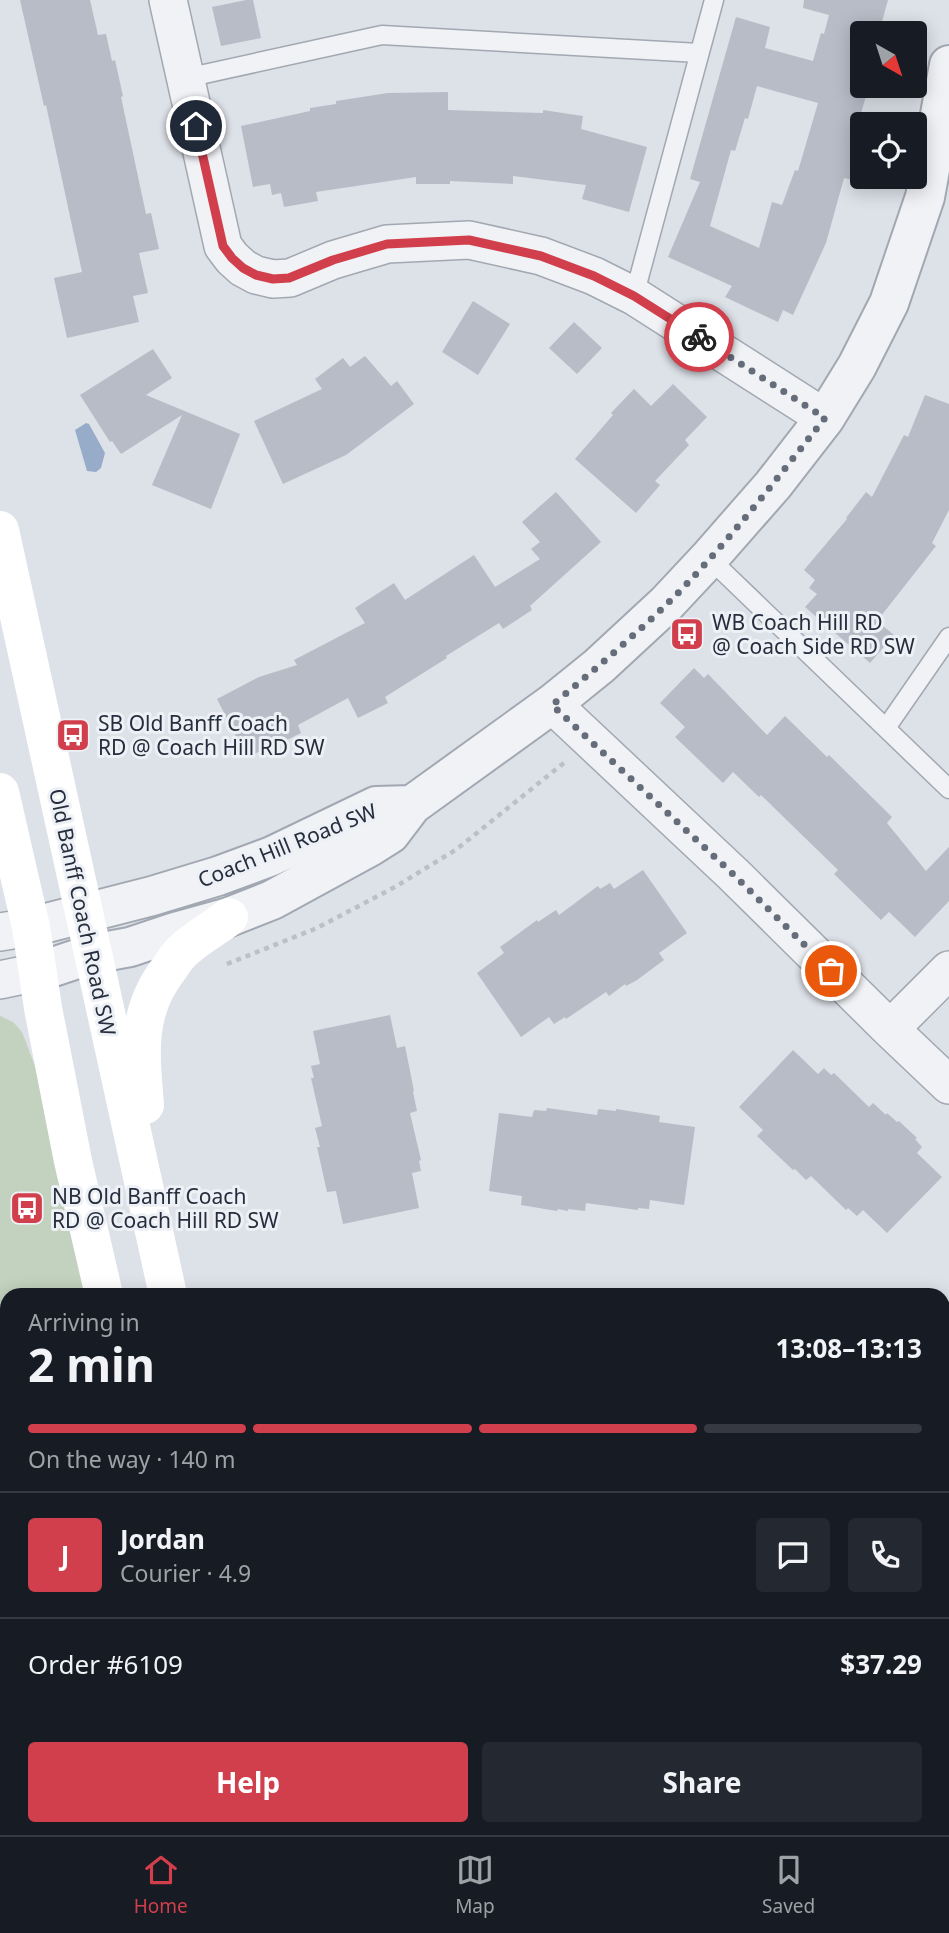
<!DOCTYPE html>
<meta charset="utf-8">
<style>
:root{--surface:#171b24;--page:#242831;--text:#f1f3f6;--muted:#9ea1a6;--line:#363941;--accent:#d03f4b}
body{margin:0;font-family:"Noto Sans",sans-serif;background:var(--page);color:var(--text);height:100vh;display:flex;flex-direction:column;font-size:26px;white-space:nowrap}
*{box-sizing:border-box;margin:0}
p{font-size:23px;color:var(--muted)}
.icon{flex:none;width:38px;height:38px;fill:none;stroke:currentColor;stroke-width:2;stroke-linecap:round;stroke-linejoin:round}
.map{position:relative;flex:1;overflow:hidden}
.side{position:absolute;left:0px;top:1288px;width:950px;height:548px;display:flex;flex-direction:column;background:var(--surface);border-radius:21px 21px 0 0;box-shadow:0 4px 18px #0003}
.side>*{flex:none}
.needle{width:46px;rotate:141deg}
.buttons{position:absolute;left:850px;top:21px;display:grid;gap:14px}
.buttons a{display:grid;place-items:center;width:77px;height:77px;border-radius:7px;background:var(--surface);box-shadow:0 4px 18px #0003;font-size:35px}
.pin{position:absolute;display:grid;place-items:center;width:60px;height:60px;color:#fff;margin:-30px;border:4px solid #fff;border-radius:50%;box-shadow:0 2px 7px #0007}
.courier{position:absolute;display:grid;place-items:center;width:70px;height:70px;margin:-35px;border:5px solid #d03f4b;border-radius:50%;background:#fff;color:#222;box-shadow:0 2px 9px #0007}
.headline em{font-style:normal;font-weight:700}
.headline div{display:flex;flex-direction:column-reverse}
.headline{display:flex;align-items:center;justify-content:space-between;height:119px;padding:0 28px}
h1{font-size:46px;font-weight:700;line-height:52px}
.bar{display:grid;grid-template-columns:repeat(4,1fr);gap:10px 7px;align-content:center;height:84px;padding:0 28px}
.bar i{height:9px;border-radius:5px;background:var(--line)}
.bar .current{background:var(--accent)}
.bar p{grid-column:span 4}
.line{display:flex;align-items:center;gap:18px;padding:0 28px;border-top:2px solid var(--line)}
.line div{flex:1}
.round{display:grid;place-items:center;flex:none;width:74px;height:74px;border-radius:7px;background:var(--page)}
.action{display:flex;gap:14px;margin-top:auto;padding:14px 28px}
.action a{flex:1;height:80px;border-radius:7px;background:var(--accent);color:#fff;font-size:28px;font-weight:700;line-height:80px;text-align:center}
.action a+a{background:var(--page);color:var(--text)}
.dock{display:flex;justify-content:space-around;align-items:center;height:98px;border-top:2px solid var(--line);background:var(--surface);font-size:19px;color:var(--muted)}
.dock a{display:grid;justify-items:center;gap:4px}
.dock .current{color:var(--accent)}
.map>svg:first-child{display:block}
</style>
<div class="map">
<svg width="949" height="1835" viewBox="0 0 949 1835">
<rect width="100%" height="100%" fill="#dde1e8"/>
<!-- green -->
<path fill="#c2d2be" d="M0,1016l13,6 9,10 14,37 49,226h-78v534h387l7,6h-401z"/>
<!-- water -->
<path fill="#97acc9" d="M86,423l3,1 16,29 -4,15 -5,4 -9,-1 -12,-41z"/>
<!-- building -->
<path fill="#b8bcc7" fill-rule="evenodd" d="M20,0h70l8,35 8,-1 6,27 3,-1 8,36 -2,1 25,117 5,-1 8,36 -20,4 9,40 -15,3 6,26 -72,16 -13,-60 28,-6 -36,-167 -2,1z
M246,0h7l8,38 -40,8 -9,-39z
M804,0h84l-8,29 -17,-5v62h6l-10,34 5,1 -9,32 8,2v27l-19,-4 -18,65 -33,72 -10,-5 -5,12 -53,-25 7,-11 -64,-29 32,-75 -10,-3 46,-162 34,10 -5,21 48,13 8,-28 3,1 5,-19 -26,-7zM757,86l61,17 -20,68 -3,-1 -13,35 -10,-3 -13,46 -49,-22 21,-76 4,1 10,-33 3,1z
M448,92v18l95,3v-3l40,6 -2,13 66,18 -18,65 -47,-13 4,-14 -73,-9v8l-63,-3v3h-34v-7l-100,15 2,9 -34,6 -3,-14 -9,2 -2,-11 -17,3 -12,-61 69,-15v-3l26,-4v-3l52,-8z
M473,301l37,23 -32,51 -36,-23z
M574,322l28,26 -25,26 -28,-26z
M153,349l19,29 -26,17 94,39 -29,75 -59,-24 30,-70 -61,39 -9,-13 -2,1 -30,-47z
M365,356l26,30 6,-5 17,23 -68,51 -63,29 -29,-63 68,-32 -7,-10 28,-21 7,9z
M673,384l34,33 -22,23 4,5 -34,36 5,4 -24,28 -61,-54 38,-44 -2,-2 23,-24 17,17z
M925,395l24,9v106l-17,33 4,3 -59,75 17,14 -24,28 -65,-56 12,-13 -8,-6 6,-8 -11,-10 43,-51 -1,-1 20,-26 6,5 32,-62 4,2z
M556,492l45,50 -71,64 2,4 -29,19 -4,-6 -53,33 1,2 -62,39 3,6 -30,15 -10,-20 -50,27 3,8 -38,19 -1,-2 -15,8 -30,-59 42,-22 38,-12 -3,-5 71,-37 -10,-15 39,-25 11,17 69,-45 21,32 45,-28 -9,-10 9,-7 -18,-20z
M694,668l10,10 4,-4 59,61 18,-19 42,41 2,-2 63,62 -5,6 39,48 23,-24v54l-34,36 -26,-25 -8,8 -47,-46 4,-4 -77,-75 -2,2 -26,-25 -10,11 -48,-46 10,-10 -25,-24z
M643,870l44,63 -28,20 5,7 -27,20 -11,6 -1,-2 -16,12 -3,-4 -40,27 -1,-2 -11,7 -5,-7 -28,20 -44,-64 27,-20 -4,-6 37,-27 1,2 18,-12 3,5 39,-29 2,3 10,-6 4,6z
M390,1015l7,33 8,-2 9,45 -1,1 4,19 -7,2 11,47 -2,1 2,10 -9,2 7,35 -76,16 -7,-33 -9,1 -10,-45h3l-5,-19 7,-2 -11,-48h3l-3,-12 9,-2 -7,-33z
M793,1050l25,24 6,-6 7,7 3,-2 35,34 4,-4 13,12 1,-2 10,9 2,-1 18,17 -2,1 7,8 -5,6 25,24 -55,56 -24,-23 -6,6 -9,-8 -2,2 -35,-34 -5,4 -11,-11 -2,1 -36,-34 6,-6 -24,-23z
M547,1108l50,7 1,-6 18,2v-2l44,7 -1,6 36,5 -11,78 -34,-5 -1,9 -11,-1v2l-52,-7 -1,8 -17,-2v2l-10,-2 -1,2 -36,-6 1,-9 -33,-5 10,-78 33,4 2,-7 12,1z"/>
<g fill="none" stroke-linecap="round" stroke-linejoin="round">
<!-- service casing -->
<g stroke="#a2a8b2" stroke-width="21">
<path id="service" d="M186,78l196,-43 317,18
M634,296l80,-296
M709,558l240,231
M886,728l63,-91"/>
</g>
<!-- minor casing -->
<g stroke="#a2a8b2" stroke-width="40">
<path id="minor" d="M168,0l55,246 9,12 11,10 13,7 17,4 17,-1 43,-18 54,-16 82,-4 72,16 53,20 40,20 191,122
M552,704l181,170 157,155 59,56
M0,932l31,-5
M0,980l38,-8
M890,1029l59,-59
M943,1335h6
M943,1743h6"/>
</g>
<!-- tertiary casing -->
<g stroke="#a2a8b2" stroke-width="42">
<path id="tertiary" d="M31,927l121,-31 66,-20 54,-20 104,-50 36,-1
M38,972l54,-18 38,-7 45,-15 54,-15 43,-17 99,-54 19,-12 22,-29 140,-101 47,-38 67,-62 43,-46 64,-73 52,-67 32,-52 32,-63 36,-106 24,-132"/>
</g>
<!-- path -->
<path stroke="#bbbfc6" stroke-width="4.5" stroke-dasharray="5 5" stroke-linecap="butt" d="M227,964l90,-36 78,-41 62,-38 108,-87"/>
<!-- service -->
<use href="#service" stroke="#f0f2f6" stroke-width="18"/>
<!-- minor -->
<use href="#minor" stroke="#f0f2f6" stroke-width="37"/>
<!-- tertiary -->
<use href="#tertiary" stroke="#f0f2f6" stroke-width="38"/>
<!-- secondary -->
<path stroke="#fff" stroke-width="38" d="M0,530l168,765
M0,792l31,135 12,81 30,153 31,134
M145,1105c-4,-50 -10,-92 23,-135 5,-7 10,-16 17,-21 13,-12 30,-21 44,-32
M433,1829l9,6
M540,1829l11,6"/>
</g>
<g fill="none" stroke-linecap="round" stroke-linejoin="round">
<!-- done -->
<path stroke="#666d7a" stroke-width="7" stroke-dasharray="0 12.6" d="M699,337l126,81c-51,64 -101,130 -160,188 -36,34 -74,67 -113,99l181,169 98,97"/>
<!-- route -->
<path stroke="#d03f4b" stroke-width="9" d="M196,126l27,120 9,12 11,10 13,7 17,4 16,-1 44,-18 54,-16 82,-4 72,16 53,20 40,20 65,41"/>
</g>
<!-- icons -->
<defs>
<g id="bus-square" transform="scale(1.75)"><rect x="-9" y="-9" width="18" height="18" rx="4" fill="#d03f4b" stroke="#edf0f5"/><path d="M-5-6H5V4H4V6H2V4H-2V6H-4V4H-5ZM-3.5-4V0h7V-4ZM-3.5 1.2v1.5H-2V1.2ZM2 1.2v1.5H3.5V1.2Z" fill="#fff"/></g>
</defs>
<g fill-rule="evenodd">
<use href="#bus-square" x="687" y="634"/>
<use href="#bus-square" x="73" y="735"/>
<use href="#bus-square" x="27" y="1208"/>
</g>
<g text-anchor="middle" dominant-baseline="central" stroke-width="6" stroke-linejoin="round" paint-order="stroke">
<!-- poi labels -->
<g font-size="21" fill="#262e3e" stroke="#edf0f5" text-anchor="start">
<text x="712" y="622">WB Coach Hill RD<tspan x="712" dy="24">@ Coach Side RD SW</tspan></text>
<text x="98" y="723">SB Old Banff Coach<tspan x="98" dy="24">RD @ Coach Hill RD SW</tspan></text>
<text x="52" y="1196">NB Old Banff Coach<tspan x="52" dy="24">RD @ Coach Hill RD SW</tspan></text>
</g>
<!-- street labels -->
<g font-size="21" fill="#262e3e" stroke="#edf0f5">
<text transform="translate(287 845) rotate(-22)">Coach Hill Road SW</text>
<text transform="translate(83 912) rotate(78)">Old Banff Coach Road SW</text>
</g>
</g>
</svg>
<div class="buttons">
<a><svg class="needle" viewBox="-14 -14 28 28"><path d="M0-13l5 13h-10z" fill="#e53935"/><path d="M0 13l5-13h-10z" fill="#9ea1a6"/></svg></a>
<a><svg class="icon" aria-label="locate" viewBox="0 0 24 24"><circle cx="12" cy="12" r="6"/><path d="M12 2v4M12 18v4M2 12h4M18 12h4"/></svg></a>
</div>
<div class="pin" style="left:831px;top:971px;background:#ea580c"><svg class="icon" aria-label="bag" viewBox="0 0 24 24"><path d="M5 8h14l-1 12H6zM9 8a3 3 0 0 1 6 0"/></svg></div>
<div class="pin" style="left:196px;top:126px;background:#1f2937"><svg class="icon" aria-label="home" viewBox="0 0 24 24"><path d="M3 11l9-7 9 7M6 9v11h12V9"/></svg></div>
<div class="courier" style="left:699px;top:337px"><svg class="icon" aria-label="bike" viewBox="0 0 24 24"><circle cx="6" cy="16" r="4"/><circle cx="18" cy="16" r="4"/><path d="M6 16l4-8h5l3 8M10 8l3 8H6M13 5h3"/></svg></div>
<section class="side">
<div class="headline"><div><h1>2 min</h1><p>Arriving in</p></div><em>13:08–13:13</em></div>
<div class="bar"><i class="current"></i><i class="current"></i><i class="current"></i><i></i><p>On the way · 140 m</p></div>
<div class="line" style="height:126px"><b class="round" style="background:var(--accent);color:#fff">J</b><div><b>Jordan</b><p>Courier · 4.9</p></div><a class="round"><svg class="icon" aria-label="chat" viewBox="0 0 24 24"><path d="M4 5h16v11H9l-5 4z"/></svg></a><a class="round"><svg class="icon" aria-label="phone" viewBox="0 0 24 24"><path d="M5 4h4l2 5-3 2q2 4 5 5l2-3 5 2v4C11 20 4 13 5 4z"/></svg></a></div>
<div class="line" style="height:91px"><div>Order #6109</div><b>$37.29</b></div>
<div class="action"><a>Help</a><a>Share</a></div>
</section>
</div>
<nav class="dock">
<a class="current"><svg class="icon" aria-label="home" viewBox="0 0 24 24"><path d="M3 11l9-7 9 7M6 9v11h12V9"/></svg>Home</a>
<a><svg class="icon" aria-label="map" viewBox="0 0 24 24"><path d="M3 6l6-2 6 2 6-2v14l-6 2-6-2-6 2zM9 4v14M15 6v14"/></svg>Map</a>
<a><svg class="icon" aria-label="saved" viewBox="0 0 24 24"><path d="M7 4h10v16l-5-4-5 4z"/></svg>Saved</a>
</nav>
